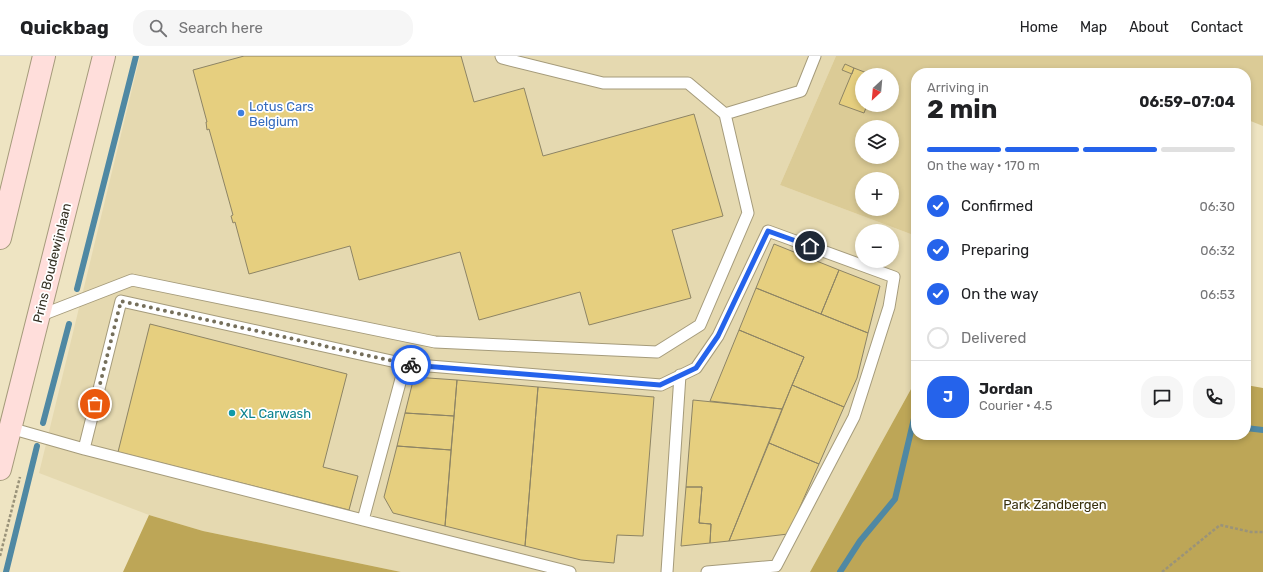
<!DOCTYPE html>
<meta charset="utf-8">
<style>
:root{--surface:#fff;--page:#f6f6f6;--text:#202124;--muted:#757577;--line:#e0e0e0;--accent:#2563eb}
body{margin:0;font-family:Rubik,sans-serif;background:var(--page);color:var(--text);height:100vh;display:flex;flex-direction:column;font-size:15px;white-space:nowrap}
*{box-sizing:border-box;margin:0}
p{font-size:13px;color:var(--muted)}
.icon{flex:none;width:22px;height:22px;fill:none;stroke:currentColor;stroke-width:2;stroke-linecap:round;stroke-linejoin:round}
.map{position:relative;flex:1;overflow:hidden}
.details{position:absolute;left:911px;top:12px;width:340px;height:372px;display:flex;flex-direction:column;background:var(--surface);border-radius:16px;box-shadow:0 2px 6px #0003}
.details>*{flex:none}
.needle{width:26px;rotate:206deg}
.buttons{position:absolute;left:855px;top:12px;display:grid;gap:8px}
.buttons a{display:grid;place-items:center;width:44px;height:44px;border-radius:50%;background:var(--surface);box-shadow:0 2px 6px #0003;font-size:20px}
.pin{position:absolute;display:grid;place-items:center;width:34px;height:34px;color:#fff;margin:-17px;border:2px solid #fff;border-radius:50%;box-shadow:0 1px 4px #0007}
.courier{position:absolute;display:grid;place-items:center;width:40px;height:40px;margin:-20px;border:3px solid #2563eb;border-radius:50%;background:#fff;color:#222;box-shadow:0 1px 5px #0007}
.headline em{font-style:normal;font-weight:700}
.headline div{display:flex;flex-direction:column-reverse}
.headline{display:flex;align-items:center;justify-content:space-between;height:68px;padding:0 16px}
h1{font-size:26px;font-weight:700;line-height:30px}
.bar{display:grid;grid-template-columns:repeat(4,1fr);gap:6px 4px;align-content:center;height:48px;padding:0 16px}
.bar i{height:5px;border-radius:3px;background:var(--line)}
.bar .on{background:var(--accent)}
.bar p{grid-column:span 4}
.line{display:flex;align-items:center;gap:10px;padding:0 16px;border-top:1px solid var(--line)}
.line div{flex:1}
.round{display:grid;place-items:center;flex:none;width:42px;height:42px;border-radius:16px;background:var(--page)}
ol{padding:0 16px;list-style:none}
li{display:flex;align-items:center;gap:12px;height:44px}
li p{margin-inline-start:auto}
li .icon{padding:4px;border-radius:50%;background:var(--accent);color:#fff;stroke-width:4}
li:last-child{color:var(--muted)}
li i{width:22px;height:22px;border:2px solid var(--line);border-radius:50%}
header{display:flex;align-items:center;gap:24px;box-sizing:border-box;height:56px;padding:0 20px;background:var(--surface);border-bottom:1px solid var(--line)}
header strong{font-size:19px}
nav{display:flex;gap:22px;margin-inline-start:auto;font-size:14px}
.search{width:280px;height:36px;background:var(--page);display:flex;align-items:center;gap:10px;box-sizing:border-box;padding:0 14px;border-radius:16px;color:var(--muted);font-size:15px}
.map>svg:first-child{display:block}
</style>
<header>
<strong>Quickbag</strong>
<div class="search"><svg class="icon" aria-label="search" viewBox="0 0 24 24"><circle cx="10" cy="10" r="6"/><path d="M15 15l6 6"/></svg>Search here</div>
<nav><a>Home</a><a>Map</a><a>About</a><a>Contact</a></nav>
</header>
<div class="map">
<svg width="1263" height="516" viewBox="0 0 1263 516">
<rect width="100%" height="100%" fill="#eee4c2"/>
<!-- built -->
<path fill="#e5d9b0" fill-rule="evenodd" d="M140,0h696l-56,129 136,51v144l-106,192h-409l-198,-41 -54,-16 -110,-42zM862,175h30v30h-30z"/>
<!-- green -->
<path fill="#dbcb96" fill-rule="evenodd" d="M836,0h427v70l-15,-6 -2,6v-53h-330v163l-136,-51zM862,19h30v30h-30zM862,71h30v30h-30zM862,123h30v30h-30z"/>
<!-- forest -->
<path fill="#bda657" d="M916,324v55h330v-50l17,3v184h-453z
M149,459l54,16 198,41h-278z"/>
<g fill="none" stroke-linecap="round" stroke-linejoin="round">
<!-- stream -->
<path stroke="#4f88a3" stroke-width="6" d="M77,233l59,-233
M43,367l26,-99
M1246,372l17,2
M6,516l31,-126
M840,516l20,-31 35,-42 21,-89"/>
</g>
<!-- building -->
<path fill="#e6cf7f" stroke="#8d8465" d="M244,0h217l13,46 50,-14 19,68 151,-42 29,102 -51,14 19,68 -102,27 -9,-33 -101,28 -19,-68 -101,28 -9,-34 -101,28 -14,-52 -2,1 -2,-7 2,-1 -24,-86 -2,1 -1,-8h1l-14,-52z
M845,8l9,4 -2,6 -10,-4z
M854,12l18,7h-10v30h5l-3,8 -25,-9z
M774,188l65,26 -18,44 -65,-26z
M839,214l41,16 -12,47 -47,-19z
M756,232l112,45 -11,45 -13,29 -52,-22 12,-28 -65,-27z
M150,268l197,50 -24,93 35,9 -9,34 -231,-58z
M739,274l65,27 -22,52 -72,-8z
M414,321l43,3 -3,36 -49,-3z
M457,324l81,7 -13,159 -80,-20z
M792,329l52,22 -25,57 -50,-21z
M538,331l116,10 -11,139 -26,-1 -3,28 -33,-3 -56,-14z
M693,344l89,9 -53,132 -19,2 1,-19 -12,-1 3,-36h-16z
M405,357l49,3 -3,34 -54,-4z
M769,387l50,21 -31,70 -59,7z
M397,390l54,4 -6,76 -52,-13 -9,-16z
M686,431h16l-3,36 12,1 -1,19 -29,3z"/>
<g fill="none" stroke-linecap="round" stroke-linejoin="round">
<!-- lane casing -->
<g stroke="#a59b7b" stroke-width="13">
<path id="lane" d="M725,58l76,-23 14,-35
M39,260l93,-36 303,62 222,10 43,-27 48,-112 -23,-99 -37,-31h-85l-101,-25 -1,-2
M405,308l256,21 35,-17 22,-32 50,-105 126,46 -5,30 -35,110 -78,149 -69,6
M10,372l74,21 37,-148 284,63 -42,156 -279,-71
M363,464l207,52
M667,516l13,-197"/>
</g>
<!-- secondary casing -->
<g stroke="#a59b7b" stroke-width="24">
<path id="secondary" d="M0,182l44,-182
M0,413l104,-413"/>
</g>
<!-- path -->
<path stroke="#9a937a" stroke-width="2.5" stroke-dasharray="3 2" stroke-linecap="butt" d="M0,500l20,-79
M1162,516l58,-47 31,7h12"/>
<!-- lane -->
<use href="#lane" stroke="#fff" stroke-width="11"/>
<!-- secondary -->
<use href="#secondary" stroke="#ffdedb" stroke-width="22"/>
</g>
<g fill="none" stroke-linecap="round" stroke-linejoin="round">
<!-- done -->
<path stroke="#756f5b" stroke-width="4" stroke-dasharray="0 7.2" d="M95,348l26,-103 290,64"/>
<!-- route -->
<path stroke="#2563eb" stroke-width="5" d="M411,309l249,20 36,-17 22,-32 50,-105 42,15"/>
</g>
<!-- markers -->
<circle fill="#3f7fe0" stroke="#fff" stroke-width="1.5" cx="241" cy="57" r="4"/>
<circle fill="#0f9aa8" stroke="#fff" stroke-width="1.5" cx="232" cy="357" r="4"/>
<g text-anchor="middle" dominant-baseline="central" stroke-width="3.5" stroke-linejoin="round" paint-order="stroke">
<!-- shop labels -->
<g font-size="13" fill="#366cbe" stroke="#fff" text-anchor="start">
<text x="249" y="50">Lotus Cars<tspan x="249" dy="15">Belgium</tspan></text>
</g>
<!-- street labels -->
<g font-size="13" fill="#343023" stroke="#fff">
<text transform="translate(52 207) rotate(-76)">Prins Boudewijnlaan</text>
</g>
<!-- culture labels -->
<g font-size="13" fill="#0d838f" stroke="#fff" text-anchor="start">
<text x="240" y="357">XL Carwash</text>
</g>
<!-- park labels -->
<g font-size="13" fill="#39300c" stroke="#fff">
<text x="1055" y="448">Park Zandbergen</text>
</g>
</g>
</svg>
<div class="buttons">
<a><svg class="needle" viewBox="-14 -14 28 28"><path d="M0-13l5 13h-10z" fill="#e53935"/><path d="M0 13l5-13h-10z" fill="#757577"/></svg></a>
<a><svg class="icon" aria-label="layers" viewBox="0 0 24 24"><path d="M12 4l9 5-9 5-9-5zM3 14l9 5 9-5"/></svg></a>
<a>+</a>
<a>−</a>
</div>
<div class="pin" style="left:95px;top:348px;background:#ea580c"><svg class="icon" aria-label="bag" viewBox="0 0 24 24"><path d="M5 8h14l-1 12H6zM9 8a3 3 0 0 1 6 0"/></svg></div>
<div class="pin" style="left:810px;top:190px;background:#1f2937"><svg class="icon" aria-label="home" viewBox="0 0 24 24"><path d="M3 11l9-7 9 7M6 9v11h12V9"/></svg></div>
<div class="courier" style="left:411px;top:309px"><svg class="icon" aria-label="bike" viewBox="0 0 24 24"><circle cx="6" cy="16" r="4"/><circle cx="18" cy="16" r="4"/><path d="M6 16l4-8h5l3 8M10 8l3 8H6M13 5h3"/></svg></div>
<section class="details">
<div class="headline"><div><h1>2 min</h1><p>Arriving in</p></div><em>06:59–07:04</em></div>
<div class="bar"><i class="on"></i><i class="on"></i><i class="on"></i><i></i><p>On the way · 170 m</p></div>
<ol>
<li><svg class="icon" aria-label="check" viewBox="0 0 24 24"><path d="M5 12l5 5 9-10"/></svg>Confirmed<p>06:30</p></li>
<li><svg class="icon" aria-label="check" viewBox="0 0 24 24"><path d="M5 12l5 5 9-10"/></svg>Preparing<p>06:32</p></li>
<li><svg class="icon" aria-label="check" viewBox="0 0 24 24"><path d="M5 12l5 5 9-10"/></svg>On the way<p>06:53</p></li>
<li><i></i>Delivered</li>
</ol>
<div class="line" style="height:72px"><b class="round" style="background:var(--accent);color:#fff">J</b><div><b>Jordan</b><p>Courier · 4.5</p></div><a class="round"><svg class="icon" aria-label="chat" viewBox="0 0 24 24"><path d="M4 5h16v11H9l-5 4z"/></svg></a><a class="round"><svg class="icon" aria-label="phone" viewBox="0 0 24 24"><path d="M5 4h4l2 5-3 2q2 4 5 5l2-3 5 2v4C11 20 4 13 5 4z"/></svg></a></div>
</section>
</div>
